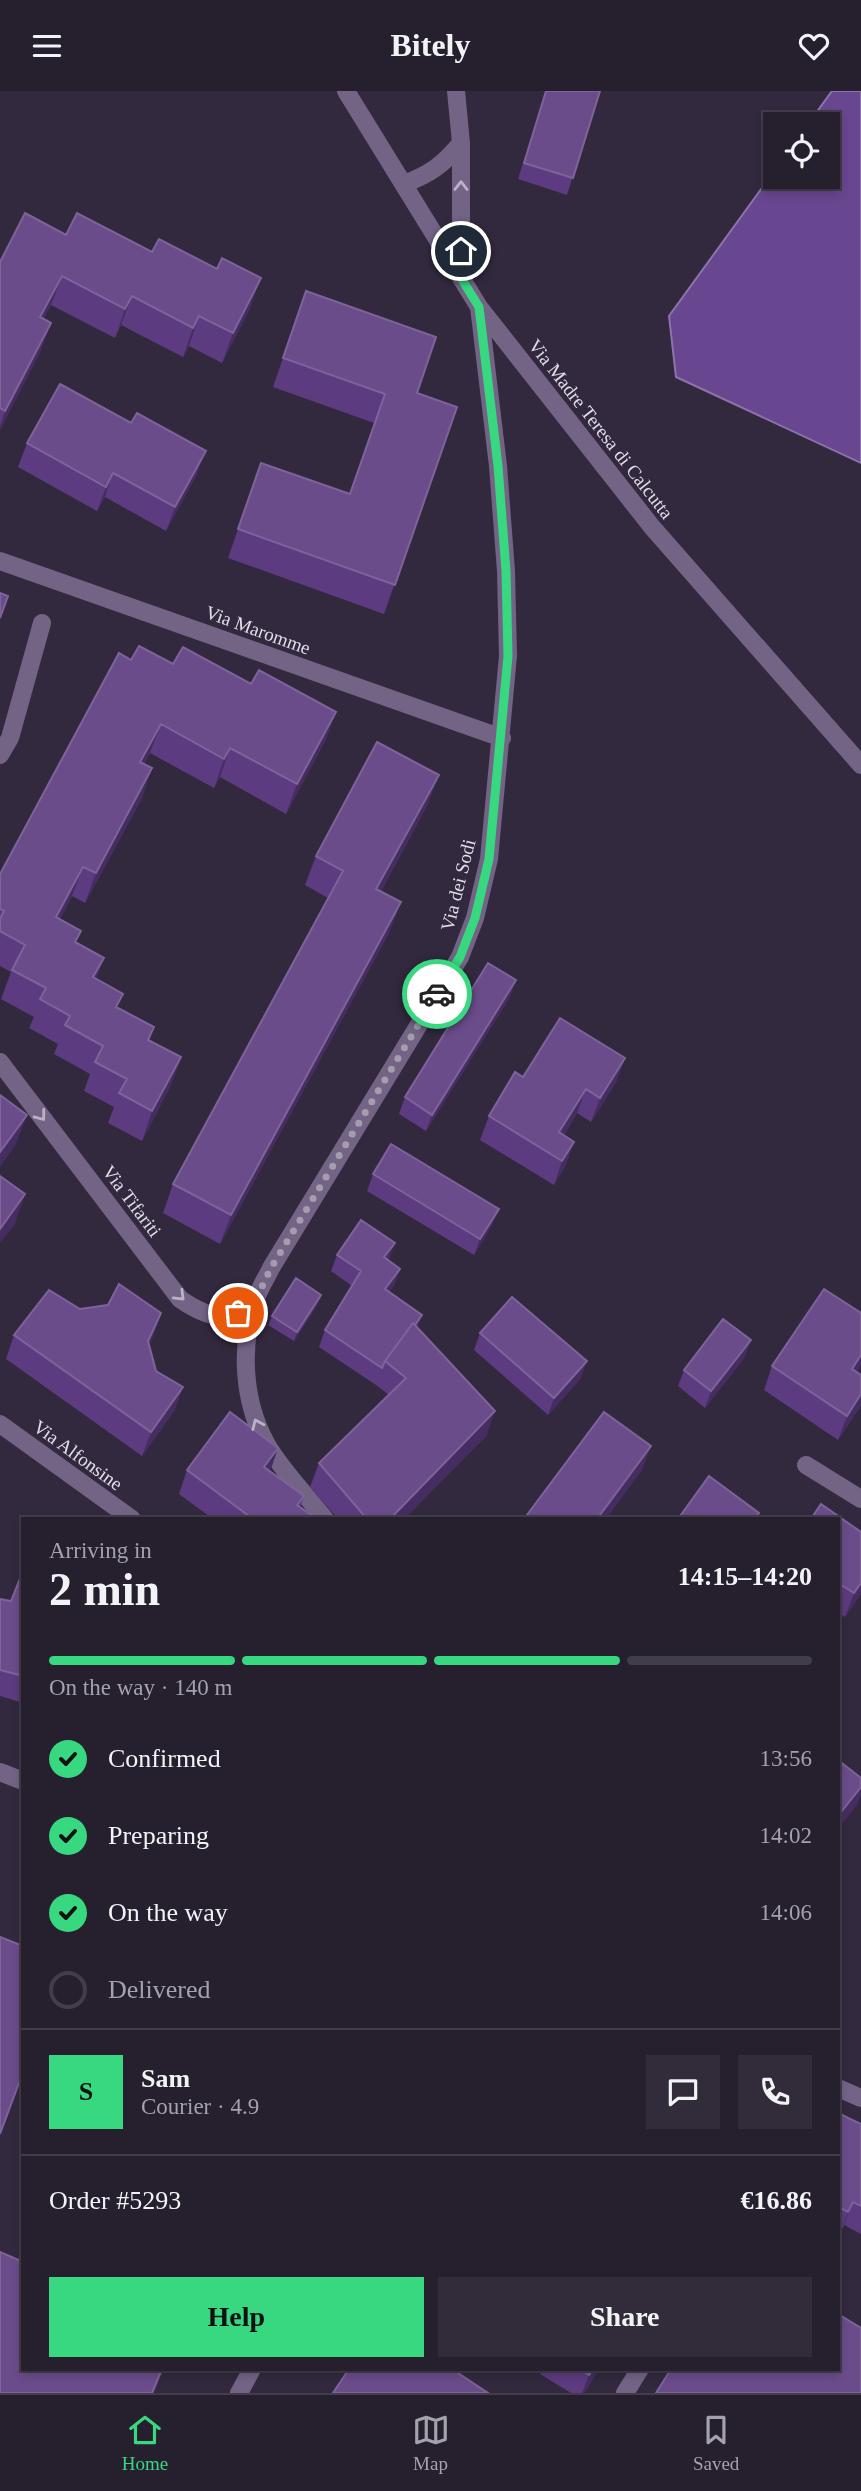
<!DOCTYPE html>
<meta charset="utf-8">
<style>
:root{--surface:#261f2e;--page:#322c3a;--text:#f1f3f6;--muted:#a4a2aa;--line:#423d4a;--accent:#37d880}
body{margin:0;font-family:Georgia,serif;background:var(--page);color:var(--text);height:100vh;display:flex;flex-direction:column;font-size:26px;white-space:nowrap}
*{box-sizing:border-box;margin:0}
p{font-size:23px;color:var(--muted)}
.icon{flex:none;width:38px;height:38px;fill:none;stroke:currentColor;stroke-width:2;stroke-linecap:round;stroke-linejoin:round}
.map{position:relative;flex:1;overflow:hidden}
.drawer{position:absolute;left:21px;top:1426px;width:819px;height:854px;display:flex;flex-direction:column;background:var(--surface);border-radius:0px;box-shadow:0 4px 10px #0003,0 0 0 2px var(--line)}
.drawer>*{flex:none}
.controls{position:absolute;left:763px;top:21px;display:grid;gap:14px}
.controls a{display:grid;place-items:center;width:77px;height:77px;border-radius:0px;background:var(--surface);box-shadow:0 4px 10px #0003,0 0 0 2px var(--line);font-size:35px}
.pin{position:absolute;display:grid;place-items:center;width:60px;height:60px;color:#fff;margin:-30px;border:4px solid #fff;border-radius:50%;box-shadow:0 2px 7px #0007}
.courier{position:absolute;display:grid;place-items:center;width:70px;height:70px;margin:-35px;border:5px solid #37d880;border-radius:50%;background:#fff;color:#222;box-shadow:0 2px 9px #0007}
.headline em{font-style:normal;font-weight:700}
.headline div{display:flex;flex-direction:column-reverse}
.headline{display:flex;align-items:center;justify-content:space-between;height:119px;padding:0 28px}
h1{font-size:46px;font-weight:700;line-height:52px}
.bar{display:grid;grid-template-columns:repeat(4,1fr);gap:10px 7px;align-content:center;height:84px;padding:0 28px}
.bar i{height:9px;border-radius:5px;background:var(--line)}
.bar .active{background:var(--accent)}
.bar p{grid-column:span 4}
.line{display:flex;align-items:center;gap:18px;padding:0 28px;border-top:2px solid var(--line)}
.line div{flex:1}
.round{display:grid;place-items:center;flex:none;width:74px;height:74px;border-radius:0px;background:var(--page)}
ol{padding:0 28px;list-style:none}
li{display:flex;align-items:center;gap:21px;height:77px}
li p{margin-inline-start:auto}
li .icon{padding:7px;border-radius:50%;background:var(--accent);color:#111;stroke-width:4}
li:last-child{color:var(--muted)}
li i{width:38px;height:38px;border:4px solid var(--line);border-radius:50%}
.button{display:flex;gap:14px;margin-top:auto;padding:14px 28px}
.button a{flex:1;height:80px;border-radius:0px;background:var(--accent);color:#111;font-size:28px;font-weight:700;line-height:80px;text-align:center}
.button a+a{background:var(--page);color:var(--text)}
header{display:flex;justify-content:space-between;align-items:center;height:91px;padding:0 28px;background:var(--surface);font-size:32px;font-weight:700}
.tab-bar{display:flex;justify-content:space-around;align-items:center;height:98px;border-top:2px solid var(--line);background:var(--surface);font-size:19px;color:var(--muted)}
.tab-bar a{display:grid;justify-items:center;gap:4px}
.tab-bar .active{color:var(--accent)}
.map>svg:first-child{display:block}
</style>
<header><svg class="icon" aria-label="menu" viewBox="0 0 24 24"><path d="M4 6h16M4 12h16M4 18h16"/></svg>Bitely<svg class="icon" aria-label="heart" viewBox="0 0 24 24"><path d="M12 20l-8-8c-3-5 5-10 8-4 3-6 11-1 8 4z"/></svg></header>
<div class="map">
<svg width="861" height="2302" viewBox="0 0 861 2302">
<rect width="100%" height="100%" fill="#32293e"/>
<!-- water -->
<path fill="#694690" stroke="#8d73ab" stroke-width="2" d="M832,0h29v372l-185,-86 -7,-61 106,-146v7h53v-53h-20z"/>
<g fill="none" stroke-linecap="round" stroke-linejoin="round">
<!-- minor -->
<path stroke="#736486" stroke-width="18" d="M346,0l133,216 173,220 209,238
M456,0l5,52v135
M404,93c26,-10 39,-19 57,-41
M0,470l502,177
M0,664l10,-17 32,-115
M0,971l180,237c29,20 45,23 75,2
M0,1333l132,95
M806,1374l55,34
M325,1428c-18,-23 -46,-52 -59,-76 -23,-42 -26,-96 -11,-141 3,-12 11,-23 16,-34l189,-311 15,-39 14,-59 19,-203 -2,-85 -8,-105 -19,-159
M239,2302l13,-24
M625,2302l15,-24"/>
<!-- tertiary -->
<path stroke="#736486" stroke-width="18" d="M0,1681l23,9
M838,1997l23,10"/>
</g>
<!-- wall -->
<path fill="#5d3b80" d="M546,0h54l-33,104 -49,-16z
M66,144l184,73 -28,55 -33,-17 -6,11 -62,-32 -6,13 -64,-33 -8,14 8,4 -11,29 -40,78v-168z
M306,200l111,102 40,14 -73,207 -156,-56 33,-95 88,31 25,-71 -101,-36z
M27,352l170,31 -31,57 -61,-34 -8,14 -79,-44z
M131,569l42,4 78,20 85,28 -11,29 -39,73 -66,-37 -6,11 -64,-35 -6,11 -2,34 -57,105 -13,-7 -12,23 17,24 19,36 22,29 36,19 -5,13 32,17 -11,30 -28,54 -34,-18 6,-16 -30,-16 6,-17 -36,-20 4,-10 -29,-16 5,-11 -33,-18 10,-27 -11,-6v-92z
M428,713l-47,87 9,40 -170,313 -57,-31 10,-29 155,-286 -23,-13 11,-29z
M510,906l-84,134 -27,-17 6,-17z
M625,967l-9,24 -25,40 -14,-9 -13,22 2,30 -12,20 -74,-45 9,-24 34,-39z
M373,1083l119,51 -18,30 -107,-64z
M337,1164l51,5 12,9 -6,16 -5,7 29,36 69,107 -83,84h-66l-28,-32 9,-24 70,-68 -13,-10 -57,-38 6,-17 27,-44 -21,-15z
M321,1204l-3,9 -24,37 -26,-16 4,-9z
M161,1222l-12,31 7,27 27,16 -9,24 -32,45 -136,-97 8,-24z
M480,1242l101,45 -33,37 -74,-65z
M745,1266l-40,51 -27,-22 6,-16z
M772,1275l85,6 4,33 -23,35 -74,-50z
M278,1357l-8,23 34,25 -4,11 17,12h-104l-34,-25 8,-24z
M838,1428l23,75 -16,23 -7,-5z
M23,1480v132l-23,-7v-97l11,2z
M838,2022l23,11v110l-17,-9 -4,11 -2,-1z
M542,2278h57l-15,24h-13l-31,-19z"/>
<!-- shaded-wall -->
<path fill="#462d61" d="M62,185l-11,29 -22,42 11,-30z
M261,187l-11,30 -28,55 11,-30z
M132,205l-11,29 -6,13 10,-29z
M199,225l-10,30 -6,11 10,-29z
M51,232l-11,29 -40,78v-4l5,-15z
M206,360l-9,23 -31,57 9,-24z
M113,382l-8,24 -8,14 9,-24z
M336,621l-11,29 -39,73 11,-30z
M161,633l-11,29 -21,38 11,-29z
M230,657l-10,29 -6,11 10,-29z
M152,677l-10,30 -57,105 11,-30z
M439,684l-11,29 -62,114 10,-29z
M83,776l-11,29 -26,50 10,-29z
M401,811l-11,29 -170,313 11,-29z
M104,867l-11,30v-11z
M516,889l-6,17 -84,134 6,-16z
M181,966l-11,30 -28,54 10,-30z
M625,967l-9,24 -25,40 9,-24z
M586,998l-9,24 -26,43 8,-24z
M27,1024l-11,29 -16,23v-15z
M574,1051l-8,23 -12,20 8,-24z
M25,1103l-10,30 -15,19v-14z
M499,1118l-7,16 -18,30 6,-16z
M395,1152l-6,17 -11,14 6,-17z
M400,1178l-6,16 -15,21 6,-17z
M321,1204l-3,9 -24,37 3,-9z
M161,1222l-8,24 -13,27 8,-23z
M422,1224l-6,17 -29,30z
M751,1249l-6,17 -40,51 6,-17z
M861,1264v11l-18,26 9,-23z
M587,1270l-6,17 -33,37 6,-17z
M183,1296l-9,24 -32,45 9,-24z
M861,1303v10l-23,36 9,-24z
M495,1320l-8,24 -83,84h-14z
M651,1355l-9,24 -36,49h-9z
M278,1357l-8,24 -6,-5z
M861,1492v11l-16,23 9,-24z
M861,1696v7l-4,11 -19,24v-13z
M853,2111l-9,23 -4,11 8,-24z
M162,2278h2l-10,24h-2z
M593,2278h6l-15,24h-2l7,-18z"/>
<!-- building -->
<path fill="#6b4c8b" stroke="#7e639a" stroke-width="2" d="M546,0h54l-27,87 -49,-15z
M25,122l41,22 11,-22 75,39 7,-13 58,30 5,-11 39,20 -28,55 -34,-17 -6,12 -61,-32 -7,13 -63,-33 -22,41 11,6 -46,88 -5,-3v-146z
M306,200l130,46 -19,56 40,14 -62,178 -157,-56 23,-66 89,31 35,-100 -102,-36z
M60,293l71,39 6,-10 69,38 -31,56 -62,-34 -7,14 -79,-44z
M0,502l8,3 -8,22z
M139,555l34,18 10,-17 68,37 8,-14 77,42 -39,72 -67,-36 -6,11 -63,-35 -21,38 12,6 -56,105 -13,-6 -27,50 25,14 -6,11 29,16 -11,19 30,17 -7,13 38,20 -6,13 33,17 -29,54 -33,-18 8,-14 -32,-17 8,-16 -38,-21 5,-9 -30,-17 6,-11 -34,-18 13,-25 -25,-14v-12l4,-8 -4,-2v-35l119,-221 12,7z
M377,651l62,33 -63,114 25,13 -170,313 -58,-31 170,-313 -27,-15z
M488,872l28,17 -84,135 -27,-18z
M560,927l65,40 -25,40 -14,-9 -27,43 15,10 -12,19 -73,-45 26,-44 8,5z
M0,1004l27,20 -27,37z
M391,1053l108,65 -19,30 -107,-65z
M0,1085l25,18 -25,35z
M361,1129l34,23 -11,14 16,12 -15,20 37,26 -7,10 -2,-2 -28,38 -3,7 -57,-38 36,-59 -24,-16z
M296,1187l25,17 -24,37 -25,-16z
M119,1193l42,29 -13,28 8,30 27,16 -32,45 -137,-97 35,-45 31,19 28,-4z
M824,1198l37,24v42l-9,14 9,6v19l-14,22 -75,-50z
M512,1206l75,64 -33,37 -74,-65z
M723,1228l28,21 -40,51 -27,-21z
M413,1232l82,88 -105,108h-23l-48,-56 87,-85 -21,-17z
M230,1321l48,36 -14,19 40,29 -7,9 20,14h-64l-66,-49z
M604,1321l47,34 -54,73h-73z
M709,1385l50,37 -4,6h-77z
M821,1413l40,28v51l-7,10 -16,-10v-64h-27z
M23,1480v105l-23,-6v-71l11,2z
M838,1669l23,18v9l-23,29z
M0,1846l23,9v126l-23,62z
M838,2022l23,11v82l-8,-4 -5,10 -10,-5z
M0,2161l23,10v107h139l-10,24h-152z
M838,2223l23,14v65h-205l15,-24h167z
M349,2278h103l36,24h-155z
M580,2278h13l-4,6z"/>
<!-- one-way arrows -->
<defs><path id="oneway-chevron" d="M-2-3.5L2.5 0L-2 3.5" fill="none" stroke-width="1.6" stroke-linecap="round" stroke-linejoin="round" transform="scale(1.75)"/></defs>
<g stroke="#bbb2c7">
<use href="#oneway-chevron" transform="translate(461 95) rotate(-90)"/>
<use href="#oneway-chevron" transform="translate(41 1025) rotate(53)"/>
<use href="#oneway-chevron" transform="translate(180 1205) rotate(45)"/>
<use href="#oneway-chevron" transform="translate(257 1333) rotate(-114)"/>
</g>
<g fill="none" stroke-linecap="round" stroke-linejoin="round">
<!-- done -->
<path stroke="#a49dae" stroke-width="7" stroke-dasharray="0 12.6" d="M238,1222l17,-12 16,-33 166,-274"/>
<!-- route -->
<path stroke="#37d880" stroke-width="9" d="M437,903l23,-37 15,-39 14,-59 19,-203 -2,-85 -8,-105 -19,-159 -18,-29v-27"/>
</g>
<g text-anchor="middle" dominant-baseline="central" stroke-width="5" stroke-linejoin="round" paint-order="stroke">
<!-- street labels -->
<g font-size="19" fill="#e2dcea" stroke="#32293e">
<text transform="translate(601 338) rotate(52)">Via Madre Teresa di Calcutta</text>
<text transform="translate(258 539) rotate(20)">Via Maromme</text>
<text transform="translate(458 794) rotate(-76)">Via dei Sodi</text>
<text transform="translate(132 1110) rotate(53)">Via Tifariti</text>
<text transform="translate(78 1364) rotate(36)">Via Alfonsine</text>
</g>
</g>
</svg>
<div class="controls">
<a><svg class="icon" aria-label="locate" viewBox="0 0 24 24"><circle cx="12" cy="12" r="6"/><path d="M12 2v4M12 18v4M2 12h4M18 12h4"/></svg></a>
</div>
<div class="pin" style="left:238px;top:1222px;background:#ea580c"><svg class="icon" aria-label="bag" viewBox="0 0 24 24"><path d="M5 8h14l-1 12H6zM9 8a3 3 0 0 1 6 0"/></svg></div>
<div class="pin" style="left:461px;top:160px;background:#1f2937"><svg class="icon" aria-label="home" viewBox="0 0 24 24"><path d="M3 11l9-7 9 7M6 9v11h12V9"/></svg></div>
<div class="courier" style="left:437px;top:903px"><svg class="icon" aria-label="car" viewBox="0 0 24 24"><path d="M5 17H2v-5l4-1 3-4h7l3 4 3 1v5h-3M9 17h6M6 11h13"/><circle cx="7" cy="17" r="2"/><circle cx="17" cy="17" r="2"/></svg></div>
<section class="drawer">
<div class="headline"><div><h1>2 min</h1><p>Arriving in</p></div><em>14:15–14:20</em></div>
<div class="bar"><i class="active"></i><i class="active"></i><i class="active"></i><i></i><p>On the way · 140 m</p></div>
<ol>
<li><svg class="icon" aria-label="check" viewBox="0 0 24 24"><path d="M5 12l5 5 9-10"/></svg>Confirmed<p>13:56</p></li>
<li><svg class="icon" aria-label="check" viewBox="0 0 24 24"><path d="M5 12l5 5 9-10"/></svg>Preparing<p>14:02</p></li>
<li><svg class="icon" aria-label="check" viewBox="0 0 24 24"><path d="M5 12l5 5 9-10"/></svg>On the way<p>14:06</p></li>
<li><i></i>Delivered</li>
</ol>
<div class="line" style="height:126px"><b class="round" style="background:var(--accent);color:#111">S</b><div><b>Sam</b><p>Courier · 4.9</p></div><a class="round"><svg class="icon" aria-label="chat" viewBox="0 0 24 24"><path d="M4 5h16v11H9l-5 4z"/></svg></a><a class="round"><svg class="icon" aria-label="phone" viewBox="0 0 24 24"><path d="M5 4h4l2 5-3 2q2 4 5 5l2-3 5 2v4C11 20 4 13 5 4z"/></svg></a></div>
<div class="line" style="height:91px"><div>Order #5293</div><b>€16.86</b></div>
<div class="button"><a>Help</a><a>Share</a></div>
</section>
</div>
<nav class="tab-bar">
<a class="active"><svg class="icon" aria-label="home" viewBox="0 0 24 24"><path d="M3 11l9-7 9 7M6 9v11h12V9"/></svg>Home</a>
<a><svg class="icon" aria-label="map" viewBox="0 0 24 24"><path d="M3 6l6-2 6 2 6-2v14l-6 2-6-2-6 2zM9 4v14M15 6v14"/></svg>Map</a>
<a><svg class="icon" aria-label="saved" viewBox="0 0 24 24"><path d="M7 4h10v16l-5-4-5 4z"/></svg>Saved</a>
</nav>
